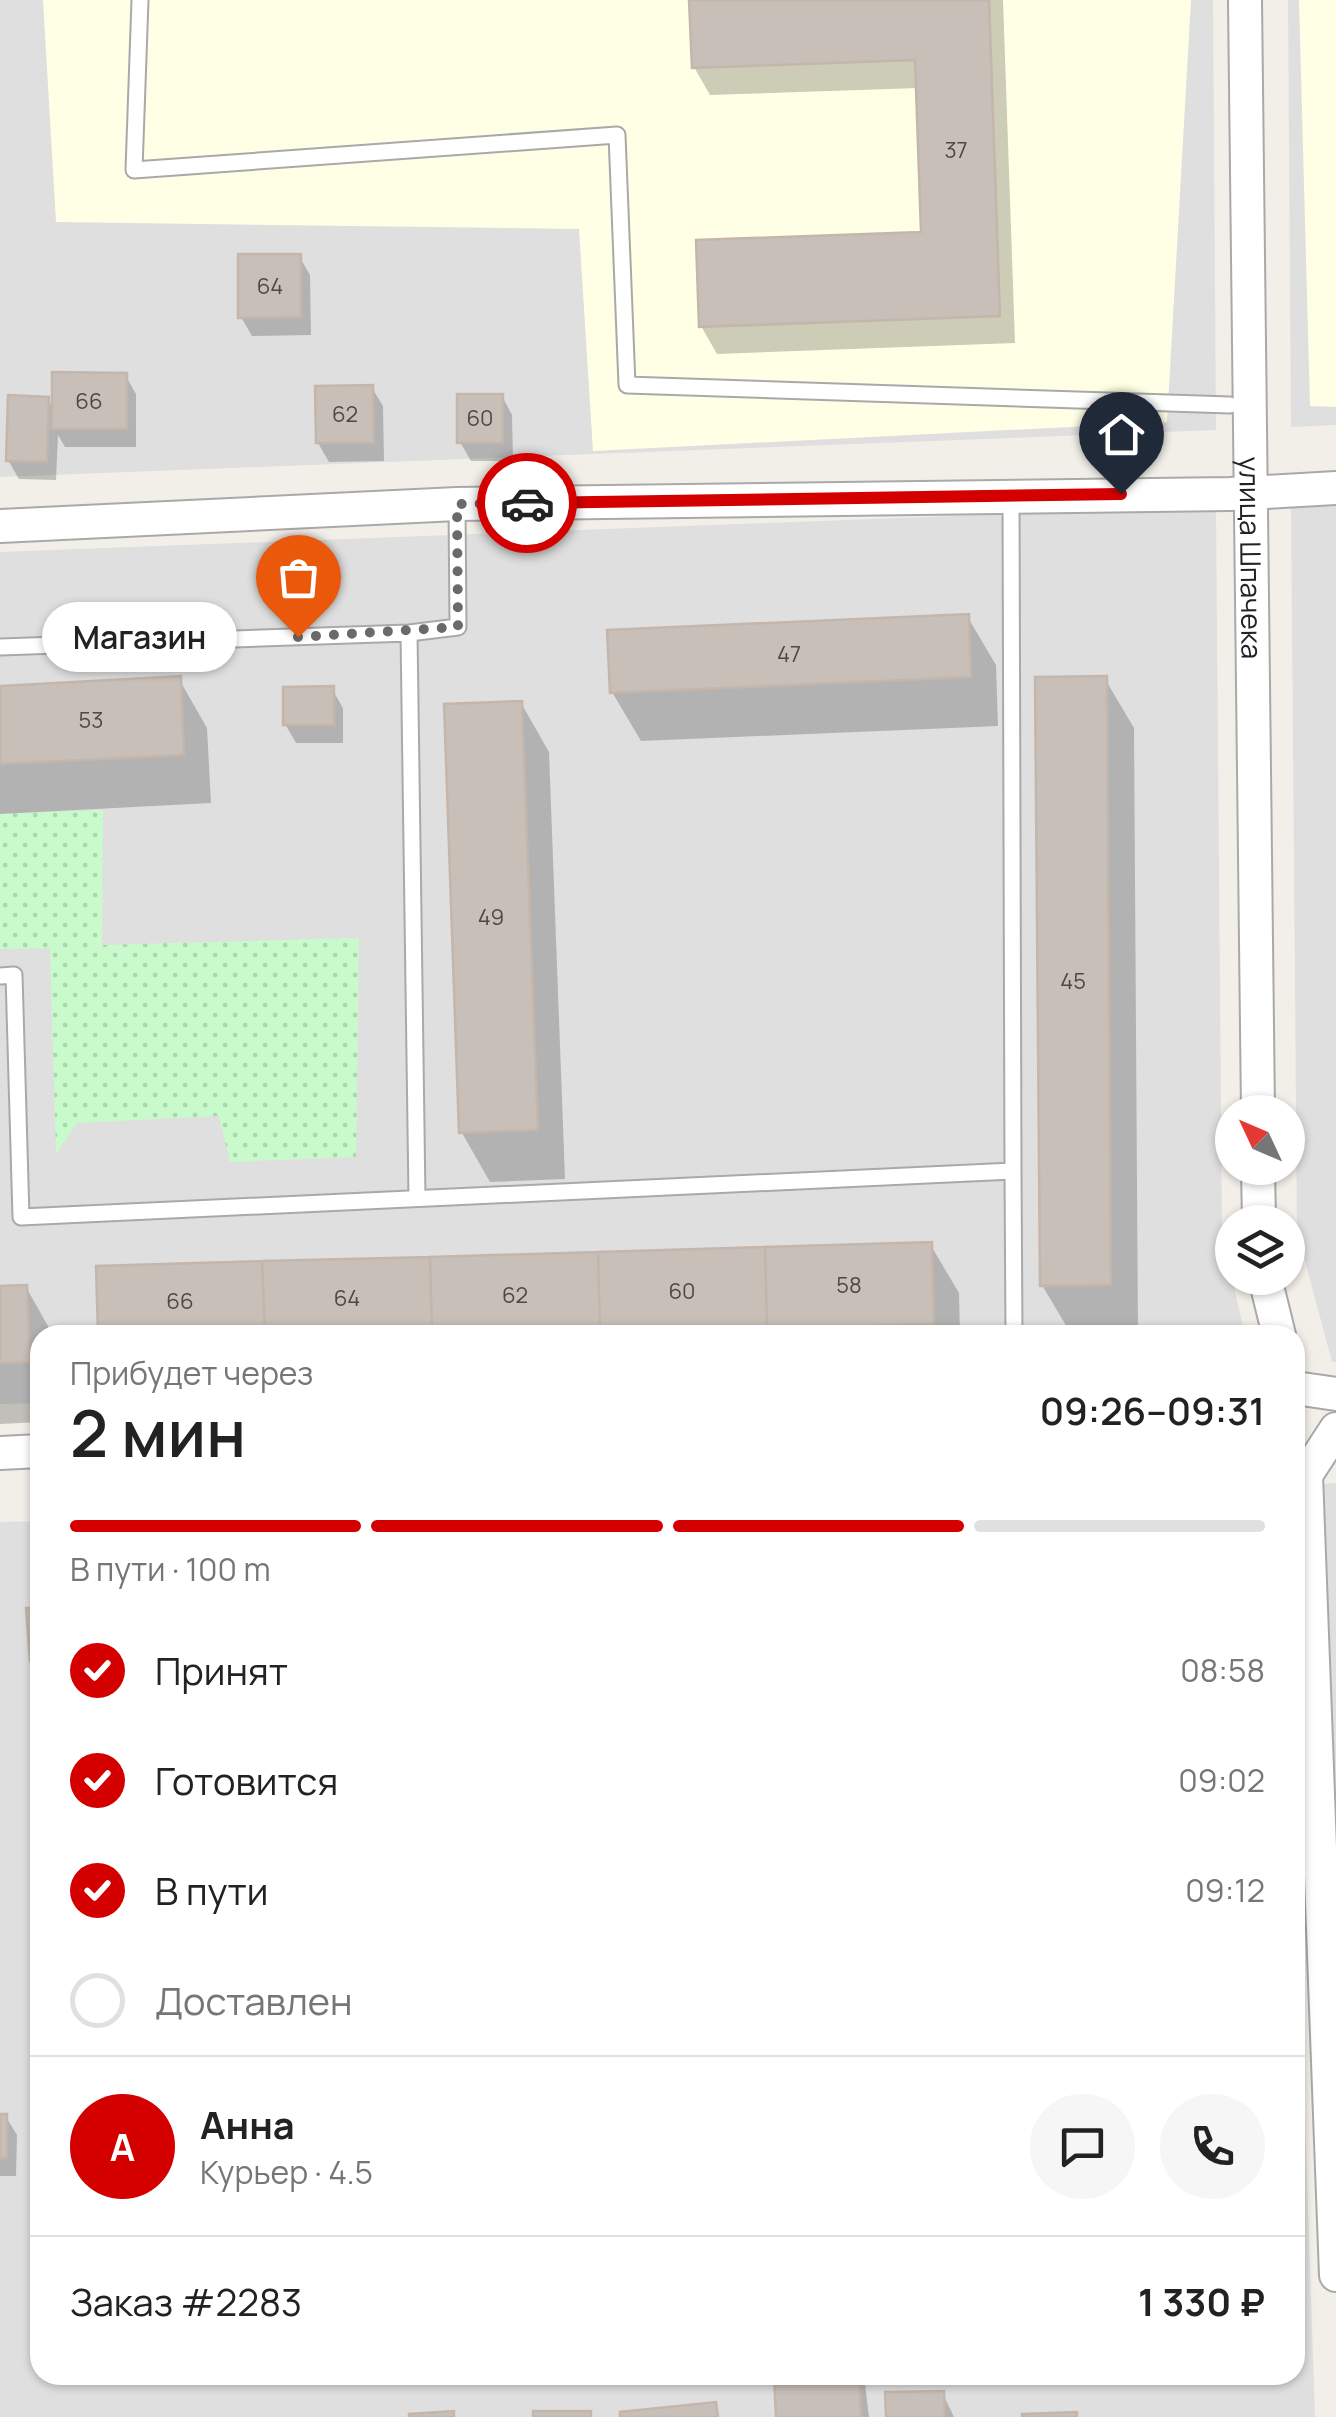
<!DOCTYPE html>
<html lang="ru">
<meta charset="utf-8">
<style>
:root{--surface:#fff;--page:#f6f6f6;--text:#222;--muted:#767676;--line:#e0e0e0;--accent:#d40000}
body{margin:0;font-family:Manrope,sans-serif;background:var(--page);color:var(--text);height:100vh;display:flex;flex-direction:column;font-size:38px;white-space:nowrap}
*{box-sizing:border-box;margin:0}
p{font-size:32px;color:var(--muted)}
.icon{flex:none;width:55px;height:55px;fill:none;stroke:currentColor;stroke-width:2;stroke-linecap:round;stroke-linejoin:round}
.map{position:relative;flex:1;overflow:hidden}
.panel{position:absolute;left:30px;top:1325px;width:1275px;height:1060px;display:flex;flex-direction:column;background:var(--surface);border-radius:30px;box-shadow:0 2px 8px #0004}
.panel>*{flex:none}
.needle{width:65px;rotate:314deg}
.buttons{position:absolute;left:1215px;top:1095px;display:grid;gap:20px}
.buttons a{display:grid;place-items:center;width:90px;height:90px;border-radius:50%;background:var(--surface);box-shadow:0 2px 8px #0004;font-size:50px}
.pin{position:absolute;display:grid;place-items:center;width:85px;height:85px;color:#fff;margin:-102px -42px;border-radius:50% 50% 50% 0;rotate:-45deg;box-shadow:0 0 10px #0007}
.pin .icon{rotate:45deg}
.courier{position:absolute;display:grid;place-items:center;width:100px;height:100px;margin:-50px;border:8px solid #d40000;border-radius:50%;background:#fff;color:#222;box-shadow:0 2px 12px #0007}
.bubble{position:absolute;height:70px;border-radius:35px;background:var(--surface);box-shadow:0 2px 8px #0004;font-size:32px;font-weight:600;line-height:70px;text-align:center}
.overview em{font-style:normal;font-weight:600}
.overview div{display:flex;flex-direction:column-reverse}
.overview{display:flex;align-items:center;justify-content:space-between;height:170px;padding:0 40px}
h1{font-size:65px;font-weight:600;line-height:75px}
.bar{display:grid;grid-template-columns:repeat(4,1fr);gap:15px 10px;align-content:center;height:120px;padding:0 40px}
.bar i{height:12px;border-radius:8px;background:var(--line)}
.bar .current{background:var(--accent)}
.bar p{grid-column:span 4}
.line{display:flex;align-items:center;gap:25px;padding:0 40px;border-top:2px solid var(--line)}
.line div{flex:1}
.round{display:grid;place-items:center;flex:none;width:105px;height:105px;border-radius:52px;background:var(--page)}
ol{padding:0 40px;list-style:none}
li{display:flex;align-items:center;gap:30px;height:110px}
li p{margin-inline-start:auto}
li .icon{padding:10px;border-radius:50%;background:var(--accent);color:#fff;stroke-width:4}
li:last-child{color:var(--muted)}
li i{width:55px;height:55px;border:5px solid var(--line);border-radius:50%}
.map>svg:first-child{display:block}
</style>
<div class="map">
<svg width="1336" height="2417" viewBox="0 0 1336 2417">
<defs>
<pattern id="park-dots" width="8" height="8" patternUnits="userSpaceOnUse" patternTransform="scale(2.5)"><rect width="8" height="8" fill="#c8facc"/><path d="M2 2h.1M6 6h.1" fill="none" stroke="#acd6af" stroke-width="1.8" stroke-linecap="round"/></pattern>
</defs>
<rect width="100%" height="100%" fill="#f2efe9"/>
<!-- residential -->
<path fill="#e0dfdf" d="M0,0h1213l3,430 -1216,47z
M1288,0h48v425l-45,2z
M1336,500v862h-4l-35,-131 -6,-729z
M1216,506l6,729 23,100h-1205v68l-40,1v-852z
M1336,1483v443l-18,-442z
M40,1521v854h1255v-555l20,597h-1315v-895z"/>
<!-- education -->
<path fill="#ffffe5" d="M43,0h1148l-24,422 -574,29 -14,-222 -523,-7z
M1299,0h37v407l-26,-1z"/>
<!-- park -->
<path fill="url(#park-dots)" d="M103,810l-1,135 257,-7 -3,219 -126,5 -11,-46 -142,7 -21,31 -6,-206 -50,1v-135z"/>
<!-- shadow -->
<path fill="#0003" d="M692,0h311l12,343 -298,11 -16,-28 222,-92 -4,-146 -209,7 -16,-28z
M299,256l11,19 1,60 -59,1 -11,-19z
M125,375l11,19v53h-71l-7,-12 -2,45 -37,-1 -11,-19 40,-60 6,10z
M372,388l11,18 1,55 -55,1 -11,-19z
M502,396l10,19 1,46h-42l-11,-19z
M967,616l29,49 2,61 -357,15 -29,-49z
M179,679l28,49 4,75 -211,11v-126z
M1105,679l29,49 4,605 -67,1 -29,-49z
M332,689l11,19v35h-47l-11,-19z
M521,703l28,49 16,427 -75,3 -28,-49z
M930,1244l29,49 1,42h-860z
M26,1287l27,48h-13v87l-40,2v-136z
M40,1610v65l-8,-14z
M0,2117h6l11,18 -1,41h-16z
M1295,2218l1,2 1,74h-2z
M776,2375h88l5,42h-91z
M943,2394l11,23h-66z"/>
<!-- building -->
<path fill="#c7bfb8" stroke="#c4b6ab" stroke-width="2.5" d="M689,0h300l11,316 -301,11 -3,-87 225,-8 -6,-172 -223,8z
M238,254h63v63l-63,1z
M52,372l75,1v56h-75z
M373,385l1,58h-58l-1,-57z
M457,394h46v49h-46z
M8,395l41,2 -2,65 -41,-1z
M969,614l2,63 -361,16 -3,-63z
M181,676l3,79 -184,9v-78z
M1107,676l4,609 -71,1 -5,-609z
M334,686v39h-51v-38z
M522,701l16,429 -79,3 -15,-429z
M932,1242l2,82 -167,5 -2,-82z
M765,1247l2,82 -167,5 -2,-82z
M598,1252l2,82 -168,1 -2,-78z
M430,1257l2,78h-167l-3,-74z
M262,1261l3,74h-167l-2,-69z
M27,1285l3,77 -30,1v-77z
M26,1608h14v53h-10z
M0,2114h7v44h-7z
M774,2375h85l2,42h-85z
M944,2391l1,26h-59l-1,-25z
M716,2402l2,15h-98v-5z
M454,2411v6h-45v-3z
M533,2411h58v6h-58z
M1077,2412v5h-55v-3z"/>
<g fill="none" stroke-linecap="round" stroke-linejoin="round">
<!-- service casing -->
<g stroke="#a9a9a9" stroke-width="19">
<path id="service" d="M140,0l-6,170 483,-35 10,250 603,20
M1011,495l2,676
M0,647l409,-14
M0,976l14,-1 7,242 992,-46 1,164
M417,1198l-8,-565 49,-6 -1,-123"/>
</g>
<!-- minor casing -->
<g stroke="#a9a9a9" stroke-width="36">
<g id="minor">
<path id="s1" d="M1245,0l13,1112"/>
<path d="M0,526l457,-22 773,-10 106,-6"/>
<path d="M1258,1168l1,54"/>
<path d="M1265,1278l14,57"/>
<path d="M1295,1388l41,6"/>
<path d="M0,1453l40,-2"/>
<path d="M1295,1466l11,9 30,800"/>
<path d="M1306,1475l30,-46"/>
</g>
</g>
<!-- service -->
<use href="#service" stroke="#fff" stroke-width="15"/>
<!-- minor -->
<use href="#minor" stroke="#fff" stroke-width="32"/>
</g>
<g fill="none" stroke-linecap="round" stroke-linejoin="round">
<!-- done -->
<path stroke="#6b6a68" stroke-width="10" stroke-dasharray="0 18" d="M298,637l160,-10 -1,-123 70,-1"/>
<!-- route -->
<path stroke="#d40000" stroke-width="12" d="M527,503l594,-9"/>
</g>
<g text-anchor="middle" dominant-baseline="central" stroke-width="10" stroke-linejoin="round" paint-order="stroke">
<!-- number labels -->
<g font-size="22" fill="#4b4948">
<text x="956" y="150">37</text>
<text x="270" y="286">64</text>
<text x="89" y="401">66</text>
<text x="345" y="414">62</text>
<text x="480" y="418">60</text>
<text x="789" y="654">47</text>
<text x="91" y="720">53</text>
<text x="491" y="917">49</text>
<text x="1073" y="981">45</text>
<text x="849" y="1285">58</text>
<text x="682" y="1291">60</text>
<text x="515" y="1295">62</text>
<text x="347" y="1298">64</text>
<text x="180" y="1301">66</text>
</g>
<!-- street labels -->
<g font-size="28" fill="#222" stroke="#fff">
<text stroke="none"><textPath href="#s1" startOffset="558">улица Шпачека</textPath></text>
</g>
</g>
</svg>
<div class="buttons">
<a><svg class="needle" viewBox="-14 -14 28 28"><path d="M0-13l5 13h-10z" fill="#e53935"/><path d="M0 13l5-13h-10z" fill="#767676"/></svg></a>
<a><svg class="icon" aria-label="layers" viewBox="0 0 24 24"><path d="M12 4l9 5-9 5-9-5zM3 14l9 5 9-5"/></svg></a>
</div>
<div class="pin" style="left:298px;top:637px;background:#ea580c"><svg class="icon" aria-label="bag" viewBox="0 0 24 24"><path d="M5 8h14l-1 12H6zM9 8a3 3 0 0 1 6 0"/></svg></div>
<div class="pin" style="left:1121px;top:494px;background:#1f2937"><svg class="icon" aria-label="home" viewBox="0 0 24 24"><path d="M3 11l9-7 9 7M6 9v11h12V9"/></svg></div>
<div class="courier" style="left:527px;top:503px"><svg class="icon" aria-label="car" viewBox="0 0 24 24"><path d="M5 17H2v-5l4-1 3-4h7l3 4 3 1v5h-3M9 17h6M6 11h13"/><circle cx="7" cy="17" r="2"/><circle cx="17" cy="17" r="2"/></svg></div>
<div class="bubble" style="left:42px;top:602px;width:195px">Магазин</div>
<section class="panel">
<div class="overview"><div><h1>2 мин</h1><p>Прибудет через</p></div><em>09:26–09:31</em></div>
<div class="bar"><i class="current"></i><i class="current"></i><i class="current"></i><i></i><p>В пути · 100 m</p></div>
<ol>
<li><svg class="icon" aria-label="check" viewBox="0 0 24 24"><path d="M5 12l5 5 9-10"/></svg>Принят<p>08:58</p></li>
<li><svg class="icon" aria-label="check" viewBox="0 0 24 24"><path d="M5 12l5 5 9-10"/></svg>Готовится<p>09:02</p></li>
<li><svg class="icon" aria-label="check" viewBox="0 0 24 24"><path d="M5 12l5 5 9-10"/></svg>В пути<p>09:12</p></li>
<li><i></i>Доставлен</li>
</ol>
<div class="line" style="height:180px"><b class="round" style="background:var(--accent);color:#fff">А</b><div><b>Анна</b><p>Курьер · 4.5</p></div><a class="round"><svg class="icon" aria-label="chat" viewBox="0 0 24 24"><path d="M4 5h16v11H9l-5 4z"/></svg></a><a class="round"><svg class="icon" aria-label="phone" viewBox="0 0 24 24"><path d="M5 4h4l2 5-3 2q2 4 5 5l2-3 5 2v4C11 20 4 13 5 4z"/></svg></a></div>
<div class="line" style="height:130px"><div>Заказ #2283</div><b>1 330 ₽</b></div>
</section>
</div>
